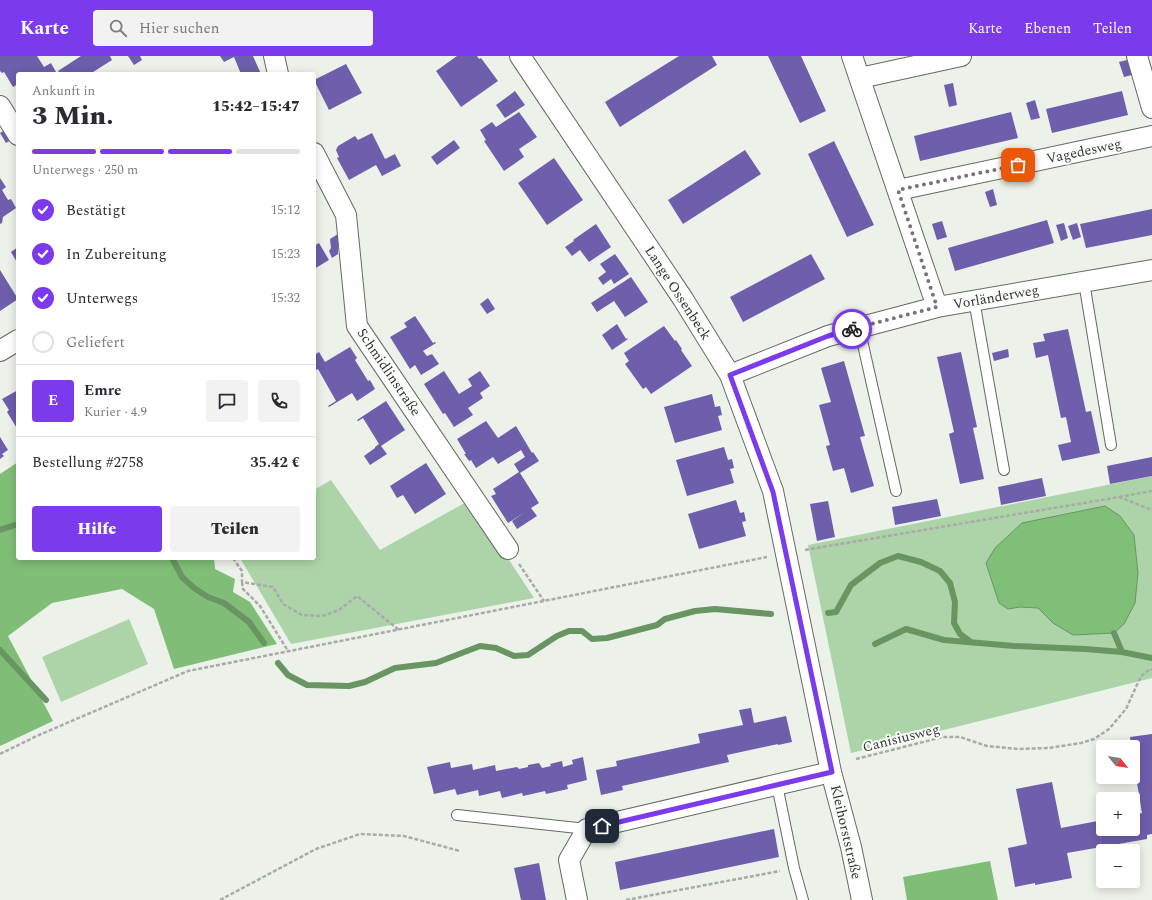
<!DOCTYPE html>
<html lang="de">
<meta charset="utf-8">
<style>
:root{--surface:#fff;--page:#f2f2f3;--text:#2b2b33;--muted:#7c7c81;--line:#e1e1e2;--accent:#7c3aed}
body{margin:0;font-family:Spectral,serif;background:var(--page);color:var(--text);height:100vh;display:flex;flex-direction:column;font-size:15px;white-space:nowrap}
*{box-sizing:border-box;margin:0}
p{font-size:13px;color:var(--muted)}
.icon{flex:none;width:22px;height:22px;fill:none;stroke:currentColor;stroke-width:2;stroke-linecap:round;stroke-linejoin:round}
.map{position:relative;flex:1;overflow:hidden}
.side{position:absolute;left:16px;top:16px;width:300px;height:488px;display:flex;flex-direction:column;background:var(--surface);border-radius:4px;box-shadow:0 2px 10px #0003}
.side>*{flex:none}
.needle{width:26px;rotate:120deg}
.tools{position:absolute;left:1096px;top:684px;display:grid;gap:8px}
.tools a{display:grid;place-items:center;width:44px;height:44px;border-radius:4px;background:var(--surface);box-shadow:0 2px 10px #0003;font-size:20px}
.pin{position:absolute;display:grid;place-items:center;width:34px;height:34px;color:#fff;margin:-17px;border-radius:8px;box-shadow:0 2px 6px #0006}
.courier{position:absolute;display:grid;place-items:center;width:40px;height:40px;margin:-20px;border:3px solid #7c3aed;border-radius:50%;background:#fff;color:#222;box-shadow:0 1px 5px #0007}
.head em{font-style:normal;font-weight:800}
.head div{display:flex;flex-direction:column-reverse}
.head{display:flex;align-items:center;justify-content:space-between;height:68px;padding:0 16px}
h1{font-size:26px;font-weight:800;line-height:30px}
.bar{display:grid;grid-template-columns:repeat(4,1fr);gap:6px 4px;align-content:center;height:48px;padding:0 16px}
.bar i{height:5px;border-radius:3px;background:var(--line)}
.bar .selected{background:var(--accent)}
.bar p{grid-column:span 4}
.line{display:flex;align-items:center;gap:10px;padding:0 16px;border-top:1px solid var(--line)}
.line div{flex:1}
.round{display:grid;place-items:center;flex:none;width:42px;height:42px;border-radius:4px;background:var(--page)}
ol{padding:0 16px;list-style:none}
li{display:flex;align-items:center;gap:12px;height:44px}
li p{margin-inline-start:auto}
li .icon{padding:4px;border-radius:50%;background:var(--accent);color:#fff;stroke-width:4}
li:last-child{color:var(--muted)}
li i{width:22px;height:22px;border:2px solid var(--line);border-radius:50%}
.action{display:flex;gap:8px;margin-top:auto;padding:8px 16px}
.action a{flex:1;height:46px;border-radius:4px;background:var(--accent);color:#fff;font-size:16px;font-weight:800;line-height:46px;text-align:center}
.action a+a{background:var(--page);color:var(--text)}
header{display:flex;align-items:center;gap:24px;box-sizing:border-box;height:56px;padding:0 20px;background:var(--accent);color:#fff}
header strong{font-size:19px}
nav{display:flex;gap:22px;margin-inline-start:auto;font-size:14px}
.search{width:280px;height:36px;background:var(--page);display:flex;align-items:center;gap:10px;box-sizing:border-box;padding:0 14px;border-radius:4px;color:var(--muted);font-size:15px}
.map>svg:first-child{display:block}
</style>
<header>
<strong>Karte</strong>
<div class="search"><svg class="icon" aria-label="search" viewBox="0 0 24 24"><circle cx="10" cy="10" r="6"/><path d="M15 15l6 6"/></svg>Hier suchen</div>
<nav><a>Karte</a><a>Ebenen</a><a>Teilen</a></nav>
</header>
<div class="map">
<svg width="1152" height="844" viewBox="0 0 1152 844">
<rect width="100%" height="100%" fill="#ecf2ea"/>
<!-- green -->
<path fill="#add4a8" d="M1152,420v202l-301,75 -43,-208z
M331,424l49,70 90,-50 64,98 -243,46 -51,-86h74v-68z
M129,563l19,45 -87,38 -19,-45z"/>
<!-- forest -->
<path fill="#80be77" d="M18,406v96h196l1,11 20,10 -2,13 17,10 27,42 -103,25 -20,-60 -32,-20 -70,14 -44,33 45,85 -53,25v-272z
M990,805l8,39h-91l-4,-23z"/>
<!-- water -->
<path fill="#80bf77" stroke="#689561" d="M1105,450l15,10 14,19 4,38 -3,30 -11,21 -10,9 -41,2 -20,-12 -15,-15 -18,-1 -12,2 -9,-6 -13,-40 9,-15 27,-25z"/>
<g fill="none" stroke-linecap="round" stroke-linejoin="round">
<!-- stream -->
<path stroke="#689561" stroke-width="6" d="M0,474l18,-6
M172,502l10,19 12,11 14,9 16,6 25,19 15,21
M828,557l8,-1 15,-27 29,-22 18,-7 23,6 19,9 10,12 5,19 -1,21 6,11 11,8
M1114,577l8,19
M875,588l31,-15 38,11 70,6 71,3 37,3 30,6
M0,594l46,50
M278,607l10,12 19,10 42,1 16,-4 30,-14 41,-5 44,-17 16,2 18,8 14,-1 29,-19 12,-5h13l10,8 15,-1 50,-13 8,-6 30,-8 20,-2 56,5"/>
</g>
<!-- building -->
<path fill="#6e5eab" d="M0,0h37l7,11 7,-4 5,9 -4,2h-34v10l-5,3 -9,-15 -2,1 -2,-2z
M81,0h29l2,4 -22,14h-30l-2,-3z
M128,0h12l2,4 -8,5z
M220,0h33l8,18h-20l-7,-17 -10,5z
M457,0h20l2,3 2,-1 17,23 -37,26 -25,-36z
M679,0h33l5,9 -97,62 -15,-25z
M768,0h33l25,55 -26,12z
M1127,4l5,15 -8,2 -5,-15z
M346,8l16,29 -33,17 -15,-30z
M953,27l4,22 -8,2 -5,-22z
M515,35l10,14 -20,13 -9,-13z
M1122,35l6,24 -76,18 -6,-24z
M1035,44l5,18 -9,2 -5,-17z
M519,56l18,25 -18,12 5,8 -20,14 -20,-30 2,-1 -6,-10 12,-8 4,5z
M1011,56l7,26 -98,23 -6,-25z
M8,72l6,10 -8,5 -6,-10z
M372,77l13,26 10,-5 6,12 -19,10 -6,-11 -27,15 -12,-22 2,-1 -3,-7 2,-4 17,-10 3,4z
M454,84l6,8 -23,17 -6,-8z
M834,85l40,84 -27,12 -39,-83z
M745,94l16,24 -78,50 -15,-24z
M554,102l29,42 -36,25 -29,-42z
M0,122l6,9 -4,3 6,10 3,-1 5,9 -13,9 -1,6 -2,1z
M993,133l4,16 -7,2 -5,-15z
M1152,153v26l-66,13 -6,-24z
M1047,164l7,23 -99,28 -7,-23z
M942,165l5,16 -10,3 -5,-16z
M1064,167l4,15 -7,3 -5,-16z
M1077,167l4,14 -8,3 -5,-14z
M596,168l15,23 -22,15 -9,-12 -8,6 -7,-9 9,-6 -1,-1z
M338,178v20l-6,4 -3,-7 2,-3 -1,-9z
M319,187l10,17 -15,9v-23z
M18,191v17l-7,-12z
M615,198l14,20 -15,10 -3,-5 -8,6 -5,-7 8,-6 -6,-8z
M811,198l14,25 -82,43 -13,-25z
M0,214l18,29 -18,12z
M631,221l17,25 -23,15 -11,-16 -17,11 -6,-9z
M488,242l7,11 -8,5 -7,-10z
M415,260l18,27 2,-1 1,1 -13,8 4,5 5,-2 7,10 -18,11 -6,-10 -5,4 -20,-32 17,-10 -3,-4z
M617,268l9,15 1,-1 1,1 -16,11 -10,-15z
M664,270l11,15 1,-1 6,9 -1,1 11,16 -41,28 -5,-7 -3,2 -18,-25 4,-3 -5,-8z
M1068,273l18,83 5,-1 9,42 -38,8 -4,-16 13,-3 -5,-25 -5,1 -13,-63 -12,3 -3,-15 12,-2 -2,-7z
M350,291l7,11 -2,2 13,21 2,-1 5,9 -18,12 -5,-8 -23,14 -1,-1 8,-5 -18,-32 -4,2v-16l5,-3 6,10z
M1008,293l1,8 -15,4 -2,-8z
M961,296l16,75 -4,1 11,51 -24,5 -11,-50 5,-2 -17,-75z
M844,305l21,75 -5,1 14,49 -23,7 -7,-25 -11,3 -7,-25 4,-1 -11,-40 12,-3 -10,-34z
M444,315l15,23 13,-8 -4,-7 12,-8 10,15 -10,7 3,5 -15,10 5,7 -19,12 -9,-14 -2,1 -19,-30z
M18,334v40l-11,-18 2,-2 -7,-11z
M712,338l3,13 5,-1 2,9 -4,1 4,14 -47,13 -11,-36z
M386,345l19,29 -24,16 6,8 -17,11 -6,-9 11,-8v-1l4,-3 -16,-26 -5,3 -1,-1z
M486,365l12,17 18,-12 16,27 1,-1 6,9 -19,12 19,30 -8,5 6,8 -20,13 -5,-8 13,-9 -17,11 -17,-27 5,-2 -3,-5 26,-17 -5,-8 11,-7 -4,-7 -23,14 -5,-7 -17,11 -5,-8 -2,1 -5,-7h2l-9,-15z
M0,381l8,13 -6,4 2,2 -4,3z
M724,391l4,13 4,-1 2,9 -4,1 4,14 -47,13 -11,-36z
M1152,401v19l-42,8 -3,-18z
M426,407l20,31 -31,20 -12,-19 -6,3 -7,-12z
M1042,422l4,18 -45,9 -3,-18z
M937,443l4,17 -46,9 -3,-18z
M736,444l4,13 4,-1 2,9 -4,1 4,14 -47,13 -11,-35z
M828,445l7,36 -18,4 -7,-37z
M751,652l3,15 32,-7 6,26 -14,3v-1l-51,11 2,7 -107,24 1,4 -22,5 -5,-25 21,-4 -1,-5 84,-18 -2,-9 45,-9 -4,-15z
M1152,678v100l-5,1v4l-80,14 5,25 -37,7v-2l-20,4 -7,-39 19,-4 -11,-55 36,-7 9,46 42,-8v9h30v-14l9,-2 -9,-54v-12h-2l-1,-10z
M583,701l4,23 -20,5 1,4 -22,5 -1,-3 -22,5 -1,-3 -20,5 -2,-7 -21,5 -1,-6 -21,5 -2,-6 -21,5 -7,-27 23,-5 1,6 21,-4 1,6 22,-5 1,6 21,-4 2,2 9,-2v-2l11,-2 3,5 9,-2 -1,-2 12,-3 1,6 10,-3 -1,-4z
M774,773l5,28 -159,33 -5,-28z
M539,807l7,37h-25l-7,-32z"/>
<g fill="none" stroke-linecap="round" stroke-linejoin="round">
<!-- lane casing -->
<g stroke="#646a63" stroke-width="12">
<path id="lane" d="M1084,226l27,163
M974,244l30,170
M859,271l37,164
M777,729l17,83 9,32
M457,759l130,14"/>
</g>
<!-- street casing -->
<g stroke="#646a63" stroke-width="22">
<path id="street" d="M274,0l4,18
M520,0l163,243 47,76 43,116 58,281 20,75 11,53
M852,0l85,251
M1137,0l15,52
M860,22l101,-22
M0,50l18,29
M314,97l32,62 11,111 151,223
M898,134l254,-54
M0,295l18,-11
M730,319l98,-39 109,-29 215,-37
M577,844l-8,-40 18,-31 244,-57"/>
</g>
<!-- path -->
<path stroke="#a7aca6" stroke-width="2.5" stroke-dasharray="4 2" stroke-linecap="butt" d="M1119,441l33,-6
M805,494l314,-53 33,13
M233,502l9,13v11l31,5 10,17 19,11 20,1 17,-6 18,-14 42,34
M519,508l25,37
M242,526l1,7 17,17 28,45
M0,698l39,-19 149,-64 579,-114
M856,703l87,-22h17l27,9 31,3 31,-1 32,-5 13,-4 15,-10 17,-20 15,-33 9,-7 2,1
M220,844l96,-51 44,-15 44,2 56,15
M626,844l154,-29"/>
<!-- lane -->
<use href="#lane" stroke="#fff" stroke-width="10"/>
<!-- street -->
<use href="#street" stroke="#fff" stroke-width="20"/>
</g>
<g fill="none" stroke-linecap="round" stroke-linejoin="round">
<!-- done -->
<path stroke="#727570" stroke-width="4" stroke-dasharray="0 7.2" d="M852,273l85,-22 -39,-117 120,-25"/>
<!-- route -->
<path stroke="#7c3aed" stroke-width="5" d="M602,770l230,-54 -59,-280 -43,-117 98,-39 24,-7"/>
</g>
<g text-anchor="middle" dominant-baseline="central" stroke-width="4" stroke-linejoin="round" paint-order="stroke">
<!-- street labels -->
<g font-size="14" fill="#30322f" stroke="#fbfffa">
<text transform="translate(1084 95) rotate(-12)">Vagedesweg</text>
<text transform="translate(678 237) rotate(57)">Lange Ossenbeck</text>
<text transform="translate(996 241) rotate(-10)">Vorländerweg</text>
<text transform="translate(389 316) rotate(56)">Schmidlinstraße</text>
<text transform="translate(901 682) rotate(-14)">Canisiusweg</text>
<text transform="translate(846 776) rotate(77)">Kleihorststraße</text>
</g>
</g>
</svg>
<div class="tools">
<a><svg class="needle" viewBox="-14 -14 28 28"><path d="M0-13l5 13h-10z" fill="#e53935"/><path d="M0 13l5-13h-10z" fill="#7c7c81"/></svg></a>
<a>+</a>
<a>−</a>
</div>
<div class="pin" style="left:1018px;top:109px;background:#ea580c"><svg class="icon" aria-label="bag" viewBox="0 0 24 24"><path d="M5 8h14l-1 12H6zM9 8a3 3 0 0 1 6 0"/></svg></div>
<div class="pin" style="left:602px;top:770px;background:#1f2937"><svg class="icon" aria-label="home" viewBox="0 0 24 24"><path d="M3 11l9-7 9 7M6 9v11h12V9"/></svg></div>
<div class="courier" style="left:852px;top:273px"><svg class="icon" aria-label="bike" viewBox="0 0 24 24"><circle cx="6" cy="16" r="4"/><circle cx="18" cy="16" r="4"/><path d="M6 16l4-8h5l3 8M10 8l3 8H6M13 5h3"/></svg></div>
<section class="side">
<div class="head"><div><h1>3 Min.</h1><p>Ankunft in</p></div><em>15:42–15:47</em></div>
<div class="bar"><i class="selected"></i><i class="selected"></i><i class="selected"></i><i></i><p>Unterwegs · 250 m</p></div>
<ol>
<li><svg class="icon" aria-label="check" viewBox="0 0 24 24"><path d="M5 12l5 5 9-10"/></svg>Bestätigt<p>15:12</p></li>
<li><svg class="icon" aria-label="check" viewBox="0 0 24 24"><path d="M5 12l5 5 9-10"/></svg>In Zubereitung<p>15:23</p></li>
<li><svg class="icon" aria-label="check" viewBox="0 0 24 24"><path d="M5 12l5 5 9-10"/></svg>Unterwegs<p>15:32</p></li>
<li><i></i>Geliefert</li>
</ol>
<div class="line" style="height:72px"><b class="round" style="background:var(--accent);color:#fff">E</b><div><b>Emre</b><p>Kurier · 4.9</p></div><a class="round"><svg class="icon" aria-label="chat" viewBox="0 0 24 24"><path d="M4 5h16v11H9l-5 4z"/></svg></a><a class="round"><svg class="icon" aria-label="phone" viewBox="0 0 24 24"><path d="M5 4h4l2 5-3 2q2 4 5 5l2-3 5 2v4C11 20 4 13 5 4z"/></svg></a></div>
<div class="line" style="height:52px"><div>Bestellung #2758</div><b>35.42 €</b></div>
<div class="action"><a>Hilfe</a><a>Teilen</a></div>
</section>
</div>
